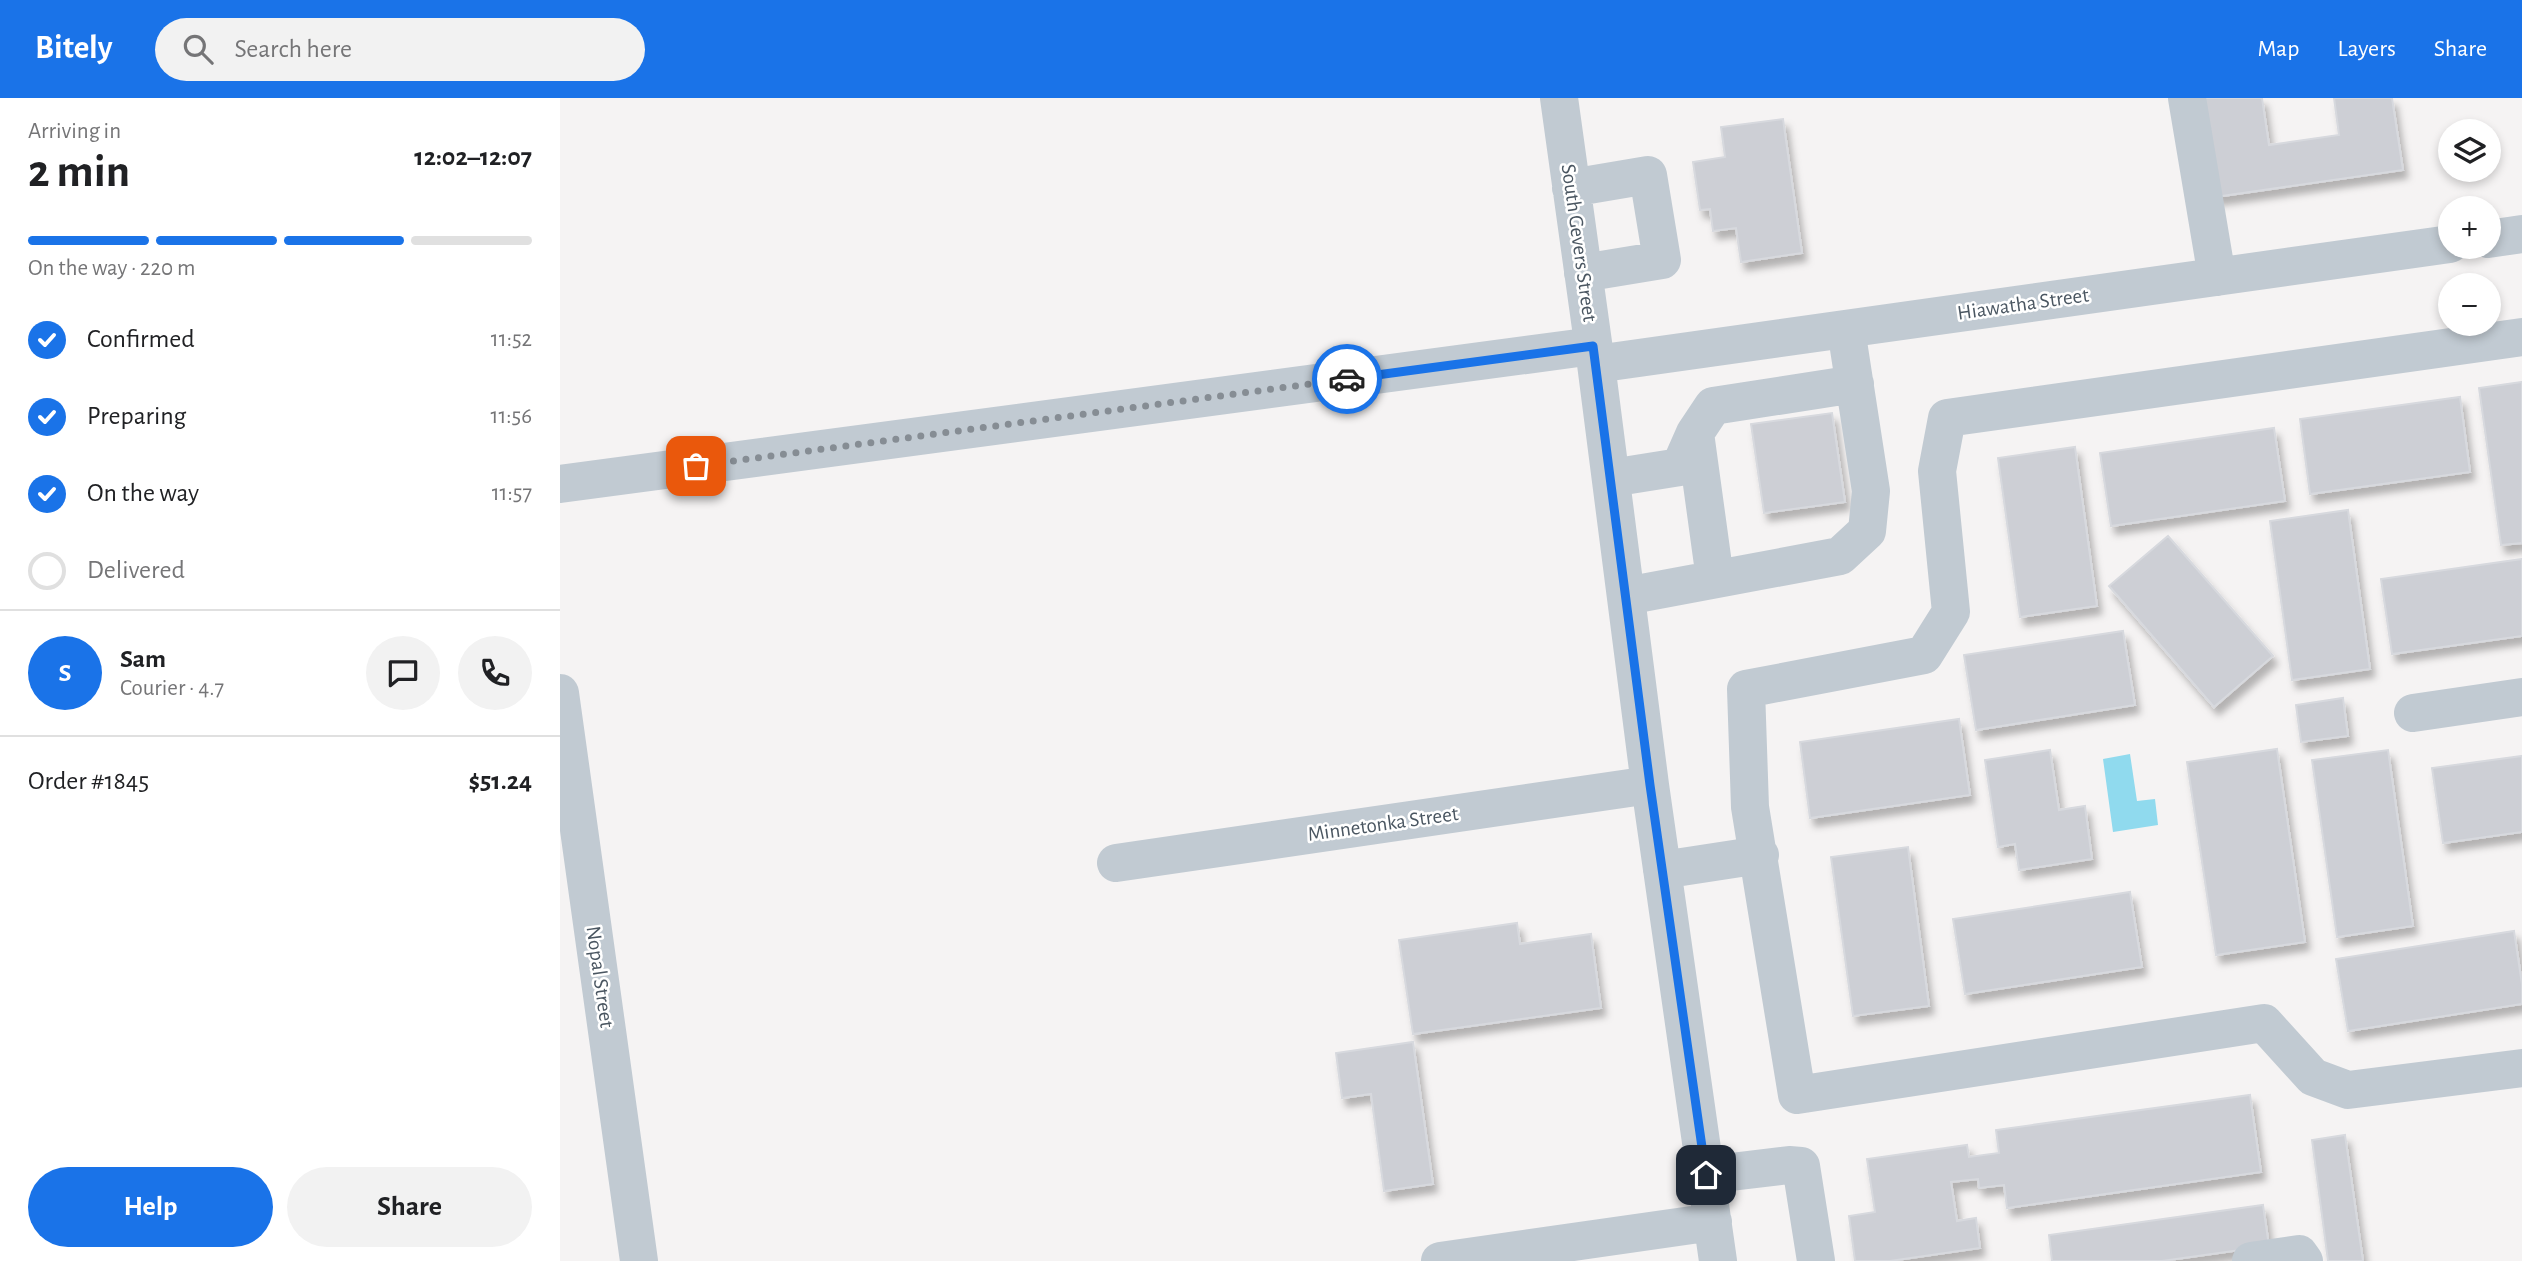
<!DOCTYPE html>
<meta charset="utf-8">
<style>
:root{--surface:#fff;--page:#f2f2f2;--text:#202124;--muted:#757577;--line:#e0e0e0;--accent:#1a73e8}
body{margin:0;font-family:"Alegreya Sans",sans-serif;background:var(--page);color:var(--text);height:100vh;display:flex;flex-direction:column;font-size:26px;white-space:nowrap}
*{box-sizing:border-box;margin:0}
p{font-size:23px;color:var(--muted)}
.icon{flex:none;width:38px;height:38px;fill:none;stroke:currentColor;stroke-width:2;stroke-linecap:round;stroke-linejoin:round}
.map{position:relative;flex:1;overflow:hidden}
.drawer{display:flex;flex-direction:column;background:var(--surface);width:560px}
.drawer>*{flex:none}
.controls{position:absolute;left:1878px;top:21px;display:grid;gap:14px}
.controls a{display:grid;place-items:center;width:63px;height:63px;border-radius:50%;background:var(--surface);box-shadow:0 4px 10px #0003;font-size:35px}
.pin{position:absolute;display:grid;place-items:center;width:60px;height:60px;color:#fff;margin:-30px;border-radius:14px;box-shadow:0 4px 10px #0006}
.courier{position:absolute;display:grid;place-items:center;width:70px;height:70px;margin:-35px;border:5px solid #1a73e8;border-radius:50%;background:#fff;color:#222;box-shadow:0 2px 9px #0007}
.overview em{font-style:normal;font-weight:700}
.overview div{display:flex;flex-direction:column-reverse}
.overview{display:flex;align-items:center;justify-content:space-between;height:119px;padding:0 28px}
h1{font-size:46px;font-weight:700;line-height:52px}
.bar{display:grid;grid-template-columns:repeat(4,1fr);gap:10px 7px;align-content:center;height:84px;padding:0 28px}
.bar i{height:9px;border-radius:5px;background:var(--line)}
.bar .current{background:var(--accent)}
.bar p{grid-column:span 4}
.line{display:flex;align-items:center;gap:18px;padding:0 28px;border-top:2px solid var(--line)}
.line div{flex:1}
.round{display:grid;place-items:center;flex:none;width:74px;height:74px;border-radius:37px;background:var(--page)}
ol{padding:0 28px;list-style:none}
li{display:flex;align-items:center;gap:21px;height:77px}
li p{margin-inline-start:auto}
li .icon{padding:7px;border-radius:50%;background:var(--accent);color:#fff;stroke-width:4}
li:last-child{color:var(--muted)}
li i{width:38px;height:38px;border:4px solid var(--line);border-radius:50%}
.cta{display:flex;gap:14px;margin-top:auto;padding:14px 28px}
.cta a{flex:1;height:80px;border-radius:42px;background:var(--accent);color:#fff;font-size:28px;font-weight:700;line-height:80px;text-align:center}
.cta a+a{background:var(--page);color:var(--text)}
header{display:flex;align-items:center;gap:42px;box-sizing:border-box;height:98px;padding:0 35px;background:var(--accent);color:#fff}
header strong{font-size:33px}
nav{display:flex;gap:38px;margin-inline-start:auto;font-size:24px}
.search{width:490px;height:63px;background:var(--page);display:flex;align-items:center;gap:18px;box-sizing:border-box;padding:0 24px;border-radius:38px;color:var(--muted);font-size:26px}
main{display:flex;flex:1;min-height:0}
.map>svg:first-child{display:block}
</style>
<header>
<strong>Bitely</strong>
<div class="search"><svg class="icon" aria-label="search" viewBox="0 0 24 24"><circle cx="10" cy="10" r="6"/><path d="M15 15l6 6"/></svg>Search here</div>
<nav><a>Map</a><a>Layers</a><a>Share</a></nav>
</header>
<main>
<section class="drawer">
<div class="overview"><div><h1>2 min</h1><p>Arriving in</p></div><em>12:02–12:07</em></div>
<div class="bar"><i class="current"></i><i class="current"></i><i class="current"></i><i></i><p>On the way · 220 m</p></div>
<ol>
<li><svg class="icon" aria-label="check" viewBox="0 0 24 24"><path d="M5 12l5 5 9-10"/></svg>Confirmed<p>11:52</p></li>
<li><svg class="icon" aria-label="check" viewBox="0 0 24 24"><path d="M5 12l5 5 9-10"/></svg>Preparing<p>11:56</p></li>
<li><svg class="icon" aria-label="check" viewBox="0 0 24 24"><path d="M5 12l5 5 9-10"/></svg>On the way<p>11:57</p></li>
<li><i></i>Delivered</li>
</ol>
<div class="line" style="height:126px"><b class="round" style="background:var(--accent);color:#fff">S</b><div><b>Sam</b><p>Courier · 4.7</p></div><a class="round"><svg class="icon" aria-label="chat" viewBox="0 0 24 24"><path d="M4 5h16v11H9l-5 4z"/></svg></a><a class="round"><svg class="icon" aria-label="phone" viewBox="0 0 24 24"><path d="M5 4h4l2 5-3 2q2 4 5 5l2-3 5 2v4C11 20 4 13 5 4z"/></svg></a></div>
<div class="line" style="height:91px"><div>Order #1845</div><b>$51.24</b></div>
<div class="cta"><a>Help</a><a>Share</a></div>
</section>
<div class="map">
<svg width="1962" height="1163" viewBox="0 0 1962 1163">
<defs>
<filter id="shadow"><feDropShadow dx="4.5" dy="8" stdDeviation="3.5" flood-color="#0004"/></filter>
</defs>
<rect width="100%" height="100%" fill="#f5f3f3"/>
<!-- water -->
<path fill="#90daee" d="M1570,656l7,47 18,-2 3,26 -45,7 -10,-73z"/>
<!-- building -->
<path fill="#cdcfd5" stroke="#d7d9de" stroke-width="2" filter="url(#shadow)" d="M1641,0h61l7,47 70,-10 -5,-37h58l11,72 -188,27z
M1223,21l19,134 -61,9 -5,-34 -23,3 -3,-22 -10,1 -7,-48 32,-5 -4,-30z
M1962,284v161l-21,2 -22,-157z
M1900,299l10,75 -160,22 -10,-75z
M1272,315l13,89 -81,11 -13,-89z
M1714,330l11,73 -174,25 -11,-73z
M1515,349l22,159 -77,11 -22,-159z
M1788,412l22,159 -78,11 -22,-159z
M1608,438l105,120 -59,51 -105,-121z
M1962,461v77l-130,18 -11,-75z
M1563,533l12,74 -159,25 -12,-75z
M1783,600l5,38 -47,6 -5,-37z
M1399,621l11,76 -160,23 -10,-76z
M1717,651l28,193 -89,13 -29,-193z
M1490,652l9,60 26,-4 7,53 -73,11 -4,-26 -17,3 -13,-87z
M1828,652l25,176 -76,11 -25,-177z
M1962,658v76l-79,11 -11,-75z
M1348,749l21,159 -76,10 -22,-159z
M1570,794l12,75 -177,27 -12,-75z
M957,825l3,21 71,-10 10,74 -188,26 -14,-94z
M1954,833l8,53v20l-174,27 -12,-72z
M853,944l20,142 -49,7 -13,-97 -29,4 -6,-45z
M1690,997l11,77 -254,36 -3,-23 -25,3 -1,-9 -27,3 6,39 19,-3 4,30 -90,13h-35l-6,-45 26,-4 -8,-53 100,-14 2,12 30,-4 -3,-23z
M1785,1037l18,126h-35l-16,-121z
M1703,1107l6,41 -107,15h-110l-3,-26z"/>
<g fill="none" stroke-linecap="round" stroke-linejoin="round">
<!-- minor -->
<path stroke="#c1cad2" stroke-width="38" d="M999,0l37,266 54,421 68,476
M1627,0l30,179
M1011,90l77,-13 14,85 -79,13
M1928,141l34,-5
M1962,239l-575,81 -10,53 14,141 -27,43 -178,34 4,118 47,288 467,-72 49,54 35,13 174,-22
M1036,266l854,-120
M1135,335l20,146
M1051,380l69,-11 15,-34 18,-27 142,-22
M0,386l1033,-138
M1066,498l214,-40 27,-25 4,-40 -25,-162
M0,595l79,568
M1853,615l109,-16
M556,765l534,-78
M1102,772l98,-15
M1146,1077l83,-10 12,1 15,95
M880,1163l273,-39
M1691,1163l48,-7 5,7"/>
</g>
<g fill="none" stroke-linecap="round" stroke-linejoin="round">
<!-- done -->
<path stroke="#868d94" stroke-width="7" stroke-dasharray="0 12.6" d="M136,368l651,-87"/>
<!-- route -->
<path stroke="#1a73e8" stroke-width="9" d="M787,281l246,-33 57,439 56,390"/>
</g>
<g text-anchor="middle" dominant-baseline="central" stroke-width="5" stroke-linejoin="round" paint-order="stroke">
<!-- street labels -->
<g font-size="21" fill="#4a5661" stroke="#fff">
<text transform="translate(1019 145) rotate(82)">South Gevers Street</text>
<text transform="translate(1463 206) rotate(-8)">Hiawatha Street</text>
<text transform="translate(823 726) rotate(-8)">Minnetonka Street</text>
<text transform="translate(40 879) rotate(82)">Nopal Street</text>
</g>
</g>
</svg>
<div class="controls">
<a><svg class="icon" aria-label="layers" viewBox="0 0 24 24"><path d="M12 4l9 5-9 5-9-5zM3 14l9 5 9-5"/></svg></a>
<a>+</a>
<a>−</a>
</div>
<div class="pin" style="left:136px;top:368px;background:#ea580c"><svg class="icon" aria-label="bag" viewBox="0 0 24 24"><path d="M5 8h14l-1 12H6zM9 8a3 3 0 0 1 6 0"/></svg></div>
<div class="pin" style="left:1146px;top:1077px;background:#1f2937"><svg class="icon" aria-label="home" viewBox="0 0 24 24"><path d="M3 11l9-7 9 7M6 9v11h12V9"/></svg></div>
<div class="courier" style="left:787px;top:281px"><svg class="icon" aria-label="car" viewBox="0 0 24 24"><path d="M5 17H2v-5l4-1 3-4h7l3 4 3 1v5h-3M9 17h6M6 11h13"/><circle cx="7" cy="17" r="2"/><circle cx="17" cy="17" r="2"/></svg></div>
</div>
</main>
